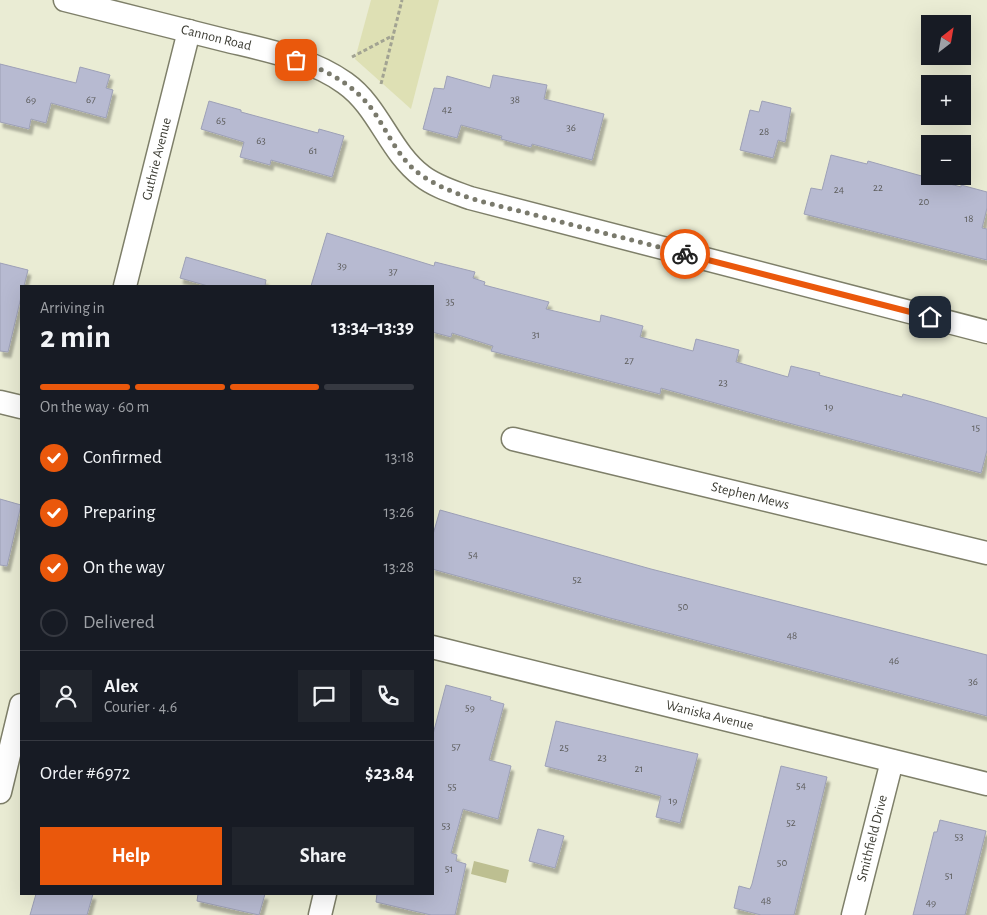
<!DOCTYPE html>
<meta charset="utf-8">
<style>
:root{--surface:#171b24;--page:#20242c;--text:#f1f3f6;--muted:#9ea1a6;--line:#363941;--accent:#ea580c}
body{margin:0;font-family:"Alegreya Sans",sans-serif;background:var(--page);color:var(--text);height:100vh;display:flex;flex-direction:column;font-size:19px;white-space:nowrap}
*{box-sizing:border-box;margin:0}
p{font-size:16px;color:var(--muted)}
.icon{flex:none;width:28px;height:28px;fill:none;stroke:currentColor;stroke-width:2;stroke-linecap:round;stroke-linejoin:round}
.map{position:relative;flex:1;overflow:hidden}
.panel{position:absolute;left:20px;top:285px;width:414px;height:610px;display:flex;flex-direction:column;background:var(--surface);border-radius:0px;box-shadow:0 5px 20px #0002}
.panel>*{flex:none}
.needle{width:32px;rotate:31deg}
.tools{position:absolute;left:921px;top:15px;display:grid;gap:10px}
.tools a{display:grid;place-items:center;width:50px;height:50px;border-radius:0px;background:var(--surface);box-shadow:0 5px 20px #0002;font-size:25px}
.pin{position:absolute;display:grid;place-items:center;width:42px;height:42px;color:#fff;margin:-21px;border-radius:10px;box-shadow:0 2px 8px #0006}
.courier{position:absolute;display:grid;place-items:center;width:50px;height:50px;margin:-25px;border:4px solid #ea580c;border-radius:50%;background:#fff;color:#222;box-shadow:0 1px 6px #0007}
.summary em{font-style:normal;font-weight:600}
.summary div{display:flex;flex-direction:column-reverse}
.summary{display:flex;align-items:center;justify-content:space-between;height:85px;padding:0 20px}
h1{font-size:32px;font-weight:600;line-height:38px}
.bar{display:grid;grid-template-columns:repeat(4,1fr);gap:8px 5px;align-content:center;height:60px;padding:0 20px}
.bar i{height:6px;border-radius:4px;background:var(--line)}
.bar .selected{background:var(--accent)}
.bar p{grid-column:span 4}
.line{display:flex;align-items:center;gap:12px;padding:0 20px;border-top:1px solid var(--line)}
.line div{flex:1}
.round{display:grid;place-items:center;flex:none;width:52px;height:52px;border-radius:0px;background:var(--page)}
ol{padding:0 20px;list-style:none}
li{display:flex;align-items:center;gap:15px;height:55px}
li p{margin-inline-start:auto}
li .icon{padding:5px;border-radius:50%;background:var(--accent);color:#fff;stroke-width:4}
li:last-child{color:var(--muted)}
li i{width:28px;height:28px;border:2px solid var(--line);border-radius:50%}
.primary-button{display:flex;gap:10px;margin-top:auto;padding:10px 20px}
.primary-button a{flex:1;height:58px;border-radius:0px;background:var(--accent);color:#fff;font-size:20px;font-weight:600;line-height:58px;text-align:center}
.primary-button a+a{background:var(--page);color:var(--text)}
.map>svg:first-child{display:block}
</style>
<div class="map">
<svg width="987" height="915" viewBox="0 0 987 915">
<defs>
<filter id="shadow"><feDropShadow dx="3" dy="5.5" stdDeviation="1" flood-color="#0004"/></filter>
</defs>
<rect width="100%" height="100%" fill="#eaecd4"/>
<!-- green -->
<path fill="#dee0b4" d="M371,0h68l-28,109 -56,-50z"/>
<!-- forest -->
<path fill="#bdbf91" d="M474,861l35,9 -3,13 -35,-9z"/>
<!-- building -->
<path fill="#b7bad1" stroke="#9da0b6" filter="url(#shadow)" d="M0,64l76,19 4,-16 30,8 -4,13 7,2 -7,28 -55,-15 -5,20 -15,-4 -2,10 -29,-7z
M493,75l54,10 -3,14 60,15 -12,46 -60,-16 -1,3 -30,-8 1,-3 -41,-11 -4,13 -34,-9 11,-41 10,1 3,-13 43,12z
M209,101l32,9v2l77,21 1,-4 25,7 -12,41 -61,-17 -1,5 -30,-8 4,-15 -43,-13z
M762,101l29,7 -6,34 -7,-2 -5,18 -33,-8 10,-40 9,2z
M831,155l36,9 1,-3 93,26v-2l26,7v16l-5,20 5,1v31l-183,-46 7,-26 11,2z
M327,233l107,33 1,-4 40,10 -2,6 12,4 -1,3 65,17 -3,7 54,13 1,-7 42,11 -3,11 53,14 3,-12 43,11 -3,12 52,15 3,-11 29,7 -1,2 83,22 1,-3 29,8 55,16v32l-6,23 -204,-53 -116,-32 -1,6 -169,-43 2,-5 -41,-13 -1,4 -19,-5v-46h-121z
M186,257l80,23 -1,6h-57l-28,-8z
M0,263l28,7 -4,16h-3v11l-13,55 -8,-1z
M0,499l21,6 -14,61 -7,-1z
M440,510l211,59 336,86v61l-377,-98 -178,-49v-31z
M446,685l45,12 -1,3 14,4 -15,56 22,6 -13,53 -35,-10 -12,44 6,2 -1,6 10,3 -11,51h-24l-55,-13 1,-8h55v-156z
M556,721l142,33 -18,69 -24,-6 5,-21 -116,-30z
M781,766l46,11 -33,138h-33l-27,-7 5,-22 11,3 2,-5z
M940,820l46,11 -21,84h-52l21,-83h3z
M538,829l26,7 -9,32 -26,-7z
M36,894h57l-6,21h-57z
M198,894h67l-6,21 -62,-14z"/>
<g fill="none" stroke-linecap="round" stroke-linejoin="round">
<!-- street casing -->
<g stroke="#7e7f69" stroke-width="25">
<g id="street">
<path id="s1" d="M65,0c53,13 106,27 159,40 41,10 86,18 121,43 34,24 44,68 77,93 14,11 32,16 48,22l517,134"/>
<path id="s2" d="M125,286l64,-255"/>
<path d="M0,402l21,5"/>
<path id="s3" d="M513,439l474,114"/>
<path id="s4" d="M432,647l555,137"/>
<path d="M0,792l21,-87"/>
<path d="M320,915l5,-21"/>
<path id="s5" d="M853,915l39,-154"/>
</g>
</g>
<!-- path -->
<path stroke="#a2a392" stroke-width="3" stroke-dasharray="4 2.5" stroke-linecap="butt" d="M352,57l40,-21
M381,84l21,-84"/>
<!-- street -->
<use href="#street" stroke="#fff" stroke-width="22"/>
</g>
<g fill="none" stroke-linecap="round" stroke-linejoin="round">
<!-- done -->
<path stroke="#7a7a6c" stroke-width="5" stroke-dasharray="0 9" d="M296,60c31,10 59,25 78,52 15,22 26,50 50,65 31,20 68,27 103,36 53,14 105,27 158,41"/>
<!-- route -->
<path stroke="#ea580c" stroke-width="6" d="M685,254l245,63"/>
</g>
<g text-anchor="middle" dominant-baseline="central" stroke-width="5" stroke-linejoin="round" paint-order="stroke">
<!-- number labels -->
<g font-size="11" fill="#5c5c5b">
<text x="31" y="99">69</text>
<text x="91" y="99">67</text>
<text x="515" y="99">38</text>
<text x="447" y="109">42</text>
<text x="221" y="120">65</text>
<text x="571" y="127">36</text>
<text x="764" y="131">28</text>
<text x="261" y="140">63</text>
<text x="313" y="150">61</text>
<text x="878" y="187">22</text>
<text x="839" y="189">24</text>
<text x="924" y="201">20</text>
<text x="969" y="218">18</text>
<text x="342" y="265">39</text>
<text x="393" y="271">37</text>
<text x="450" y="301">35</text>
<text x="536" y="334">31</text>
<text x="629" y="360">27</text>
<text x="723" y="382">23</text>
<text x="829" y="406">19</text>
<text x="976" y="427">15</text>
<text x="473" y="554">54</text>
<text x="577" y="579">52</text>
<text x="683" y="606">50</text>
<text x="792" y="635">48</text>
<text x="894" y="660">46</text>
<text x="973" y="681">36</text>
<text x="470" y="707">59</text>
<text x="456" y="746">57</text>
<text x="564" y="747">25</text>
<text x="602" y="757">23</text>
<text x="639" y="768">21</text>
<text x="801" y="785">54</text>
<text x="452" y="786">55</text>
<text x="673" y="800">19</text>
<text x="791" y="822">52</text>
<text x="446" y="825">53</text>
<text x="959" y="836">53</text>
<text x="782" y="862">50</text>
<text x="449" y="868">51</text>
<text x="949" y="875">51</text>
<text x="766" y="900">48</text>
<text x="931" y="902">49</text>
</g>
<!-- street labels -->
<g font-size="14" fill="#3d3d34" stroke="#eaecd4">
<text stroke="none"><textPath href="#s1" startOffset="156">Cannon Road</textPath></text>
<text stroke="none"><textPath href="#s2" startOffset="131">Guthrie Avenue</textPath></text>
<text stroke="none"><textPath href="#s3" startOffset="244">Stephen Mews</textPath></text>
<text stroke="none"><textPath href="#s4" startOffset="286">Waniska Avenue</textPath></text>
<text stroke="none"><textPath href="#s5" startOffset="79">Smithfield Drive</textPath></text>
</g>
</g>
</svg>
<div class="tools">
<a><svg class="needle" viewBox="-14 -14 28 28"><path d="M0-13l5 13h-10z" fill="#e53935"/><path d="M0 13l5-13h-10z" fill="#9ea1a6"/></svg></a>
<a>+</a>
<a>−</a>
</div>
<div class="pin" style="left:296px;top:60px;background:#ea580c"><svg class="icon" aria-label="bag" viewBox="0 0 24 24"><path d="M5 8h14l-1 12H6zM9 8a3 3 0 0 1 6 0"/></svg></div>
<div class="pin" style="left:930px;top:317px;background:#1f2937"><svg class="icon" aria-label="home" viewBox="0 0 24 24"><path d="M3 11l9-7 9 7M6 9v11h12V9"/></svg></div>
<div class="courier" style="left:685px;top:254px"><svg class="icon" aria-label="bike" viewBox="0 0 24 24"><circle cx="6" cy="16" r="4"/><circle cx="18" cy="16" r="4"/><path d="M6 16l4-8h5l3 8M10 8l3 8H6M13 5h3"/></svg></div>
<section class="panel">
<div class="summary"><div><h1>2 min</h1><p>Arriving in</p></div><em>13:34–13:39</em></div>
<div class="bar"><i class="selected"></i><i class="selected"></i><i class="selected"></i><i></i><p>On the way · 60 m</p></div>
<ol>
<li><svg class="icon" aria-label="check" viewBox="0 0 24 24"><path d="M5 12l5 5 9-10"/></svg>Confirmed<p>13:18</p></li>
<li><svg class="icon" aria-label="check" viewBox="0 0 24 24"><path d="M5 12l5 5 9-10"/></svg>Preparing<p>13:26</p></li>
<li><svg class="icon" aria-label="check" viewBox="0 0 24 24"><path d="M5 12l5 5 9-10"/></svg>On the way<p>13:28</p></li>
<li><i></i>Delivered</li>
</ol>
<div class="line" style="height:90px"><a class="round"><svg class="icon" aria-label="person" viewBox="0 0 24 24"><circle cx="12" cy="8" r="4"/><path d="M4 21q1-7 8-7t8 7"/></svg></a><div><b>Alex</b><p>Courier · 4.6</p></div><a class="round"><svg class="icon" aria-label="chat" viewBox="0 0 24 24"><path d="M4 5h16v11H9l-5 4z"/></svg></a><a class="round"><svg class="icon" aria-label="phone" viewBox="0 0 24 24"><path d="M5 4h4l2 5-3 2q2 4 5 5l2-3 5 2v4C11 20 4 13 5 4z"/></svg></a></div>
<div class="line" style="height:65px"><div>Order #6972</div><b>$23.84</b></div>
<div class="primary-button"><a>Help</a><a>Share</a></div>
</section>
</div>
